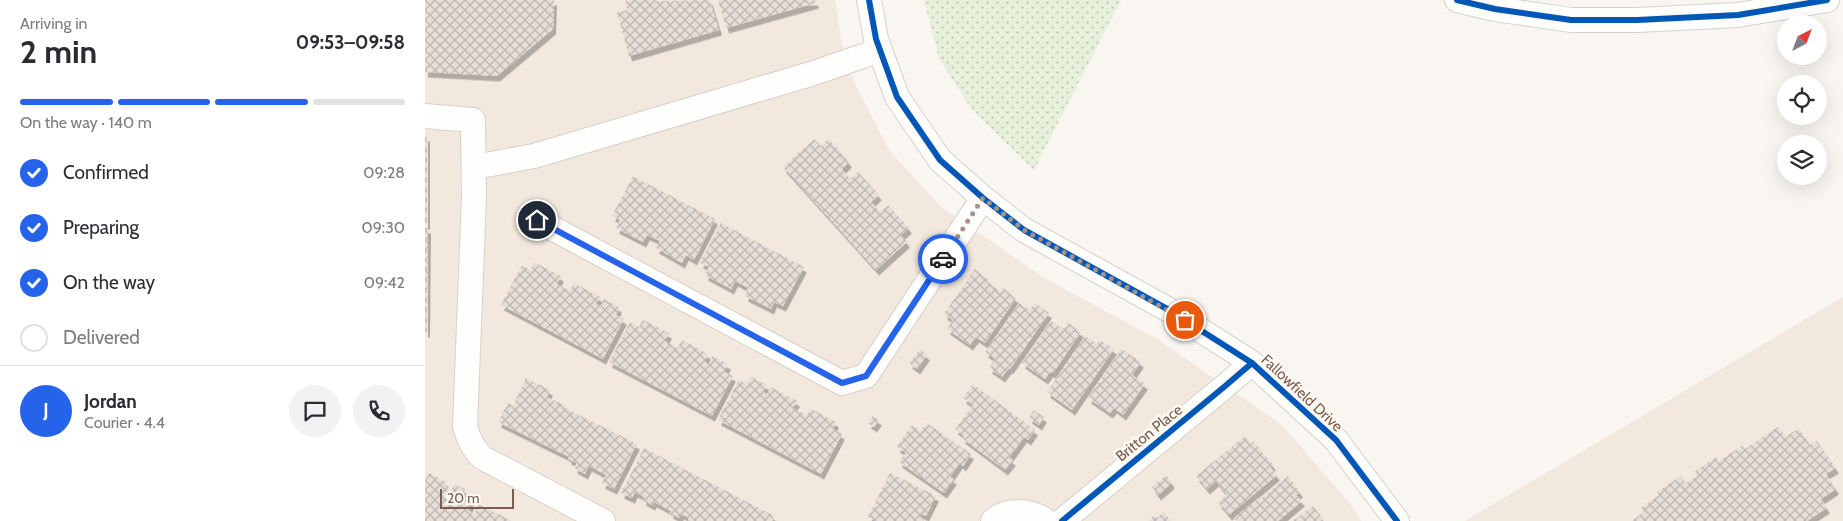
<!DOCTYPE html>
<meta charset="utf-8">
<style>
:root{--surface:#fff;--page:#f2f2f3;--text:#2b2b33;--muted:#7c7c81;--line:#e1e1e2;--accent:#2563eb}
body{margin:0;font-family:Cabin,sans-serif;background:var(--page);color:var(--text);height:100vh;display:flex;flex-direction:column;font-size:19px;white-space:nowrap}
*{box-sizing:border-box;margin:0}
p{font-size:16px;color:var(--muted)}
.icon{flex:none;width:28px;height:28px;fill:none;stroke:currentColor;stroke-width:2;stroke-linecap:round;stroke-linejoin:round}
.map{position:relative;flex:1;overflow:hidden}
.details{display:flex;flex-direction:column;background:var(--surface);width:425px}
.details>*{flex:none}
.needle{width:32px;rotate:42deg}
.tools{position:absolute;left:1352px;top:15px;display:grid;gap:10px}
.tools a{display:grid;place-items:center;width:50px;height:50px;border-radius:50%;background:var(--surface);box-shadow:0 5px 20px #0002;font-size:25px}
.scale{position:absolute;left:15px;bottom:12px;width:74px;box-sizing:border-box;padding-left:5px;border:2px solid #7a5c4d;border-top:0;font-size:14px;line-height:18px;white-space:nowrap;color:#7a5c4d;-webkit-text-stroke:4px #fffaf3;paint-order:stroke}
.pin{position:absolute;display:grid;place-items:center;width:42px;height:42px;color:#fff;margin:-21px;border:2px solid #fff;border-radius:50%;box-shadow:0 1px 5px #0007}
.courier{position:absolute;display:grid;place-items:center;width:50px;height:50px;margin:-25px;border:4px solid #2563eb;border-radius:50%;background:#fff;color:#222;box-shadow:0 1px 6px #0007}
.head em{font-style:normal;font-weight:700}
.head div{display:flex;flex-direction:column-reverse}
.head{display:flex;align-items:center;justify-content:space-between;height:85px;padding:0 20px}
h1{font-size:32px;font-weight:700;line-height:38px}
.bar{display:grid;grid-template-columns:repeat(4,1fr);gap:8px 5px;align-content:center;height:60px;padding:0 20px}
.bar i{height:6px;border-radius:4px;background:var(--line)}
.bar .selected{background:var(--accent)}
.bar p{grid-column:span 4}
.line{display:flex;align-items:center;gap:12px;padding:0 20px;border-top:1px solid var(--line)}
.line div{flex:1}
.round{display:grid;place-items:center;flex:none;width:52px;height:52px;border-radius:26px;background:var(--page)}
ol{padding:0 20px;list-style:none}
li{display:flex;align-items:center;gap:15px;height:55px}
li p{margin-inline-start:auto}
li .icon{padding:5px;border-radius:50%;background:var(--accent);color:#fff;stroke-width:4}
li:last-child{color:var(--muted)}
li i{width:28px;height:28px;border:2px solid var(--line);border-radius:50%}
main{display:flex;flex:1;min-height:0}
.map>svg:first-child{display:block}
</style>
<main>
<section class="details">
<div class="head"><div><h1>2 min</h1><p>Arriving in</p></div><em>09:53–09:58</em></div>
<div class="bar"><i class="selected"></i><i class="selected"></i><i class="selected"></i><i></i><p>On the way · 140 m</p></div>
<ol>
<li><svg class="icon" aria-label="check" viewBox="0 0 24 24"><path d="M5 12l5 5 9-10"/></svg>Confirmed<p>09:28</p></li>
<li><svg class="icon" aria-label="check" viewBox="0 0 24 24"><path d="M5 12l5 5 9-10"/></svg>Preparing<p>09:30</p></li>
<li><svg class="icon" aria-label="check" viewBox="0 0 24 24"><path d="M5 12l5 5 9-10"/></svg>On the way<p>09:42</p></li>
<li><i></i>Delivered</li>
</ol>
<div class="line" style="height:90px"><b class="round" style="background:var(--accent);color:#fff">J</b><div><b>Jordan</b><p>Courier · 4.4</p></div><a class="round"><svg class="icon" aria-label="chat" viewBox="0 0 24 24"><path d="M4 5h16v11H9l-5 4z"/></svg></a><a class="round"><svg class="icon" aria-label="phone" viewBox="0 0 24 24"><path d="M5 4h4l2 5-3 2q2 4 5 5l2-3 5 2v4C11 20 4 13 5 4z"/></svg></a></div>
</section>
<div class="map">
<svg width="1418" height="521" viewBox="0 0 1418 521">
<defs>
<pattern id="grass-dots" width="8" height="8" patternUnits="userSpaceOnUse" patternTransform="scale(1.25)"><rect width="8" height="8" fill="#e7f0db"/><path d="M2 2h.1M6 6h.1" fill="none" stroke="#c0c6b4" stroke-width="1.8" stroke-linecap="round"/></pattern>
<pattern id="building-cross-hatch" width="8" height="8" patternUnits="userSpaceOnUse" patternTransform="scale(1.25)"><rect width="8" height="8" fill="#e6ded7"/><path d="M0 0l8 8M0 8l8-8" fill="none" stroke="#bfb7b1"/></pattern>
<filter id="shadow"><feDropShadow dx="3" dy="5.5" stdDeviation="0" flood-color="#0004"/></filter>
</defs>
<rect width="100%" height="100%" fill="#f9f5f0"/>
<!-- residential -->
<path fill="#f2e8de" d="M0,0h410l10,64 44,86 51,56 104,72 113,61 125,86 69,80 10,16h-936z
M1418,297v224h-378z"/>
<!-- grass -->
<path fill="url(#grass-dots)" d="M499,0h197l-87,170 -61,-59 -34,-52z"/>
<!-- building -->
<path fill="url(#building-cross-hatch)" filter="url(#shadow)" d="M0,0h129l-1,29 -56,47 -72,-4z
M205,0h25l1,1 54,-1 9,30 -90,26 -12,-44 10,-2 -2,-9z
M293,0h97l1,3 -90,25z
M0,136h2v88h-2z
M389,139l7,7 8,-7 20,23 -7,7 8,10 8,-7 21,23 -8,7 9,10 8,-7 21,23 -8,7 6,7 -31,28 -93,-103z
M208,176l82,43 -21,41 -8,-5 -4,8 -26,-15 4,-7 -13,-6 -4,7 -27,-14 4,-8 -8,-4z
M296,223l83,44 -21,39 -9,-4 -3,7 -26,-13 3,-8 -13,-7 -4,8 -26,-14 4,-8 -9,-4z
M0,228h3l-1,104h-2z
M109,262l27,14 -4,8 13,7 4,-8 26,14 -4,7 4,2 4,-7 15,8 -3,8 8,4 -21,40 -102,-54 21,-40 9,5z
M550,269l13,10 -1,3 13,9 3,-3 13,10 -31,45 -9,-6 -6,8 -23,-16 6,-9 -9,-6z
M594,303l11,7 5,-7 14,10 -39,56 -1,-1 -7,9 -13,-9 6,-9 -10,-7z
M218,320l26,13 -4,8 13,7 4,-8 26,14 -3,8 4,2 3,-8 16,8 -4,8 9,4 -21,40 -103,-54 21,-40 9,5z
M626,321l12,8 5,-6 13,9 -28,41 -3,-1 -5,7 -23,-16z
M660,336l12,8 3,-4 14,9 -42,61 -25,-18z
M495,349l7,6 -10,14 -8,-6z
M696,349l20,13 -9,13 13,9 -22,31 -9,-7 -4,5 -22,-15z
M326,377l16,8 -4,7 4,2 4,-7 26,14 -4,7 14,7 3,-7 26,14 -3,7 9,5 -21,40 -103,-54 21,-40 9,4z
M101,378l24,12 -3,7 19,9 -1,2 72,36 -23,45 -12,-6 4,-8 -17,-9 -4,8 -11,-6 3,-5 -9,-4 1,-2 -71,-35 10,-19 5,3z
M548,384l62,46 -7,10 -4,-3 -15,21 4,2 -8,10 -43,-32 2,-2 -9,-7 18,-24 -10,-7z
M609,410l10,7 -5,8 -10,-7z
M448,416l6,4 -5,7 -6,-4z
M502,423l44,31 -8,12 -3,-3 -10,14 4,2 -10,14 -45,-31 7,-9 -9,-6 15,-22 9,6z
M1353,427l8,10 13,-9 11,17 7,-4 19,27 -10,6 10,15 -15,10 6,9 -20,13h-175l12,-9 -3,-4 18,-13 -2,-3 24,-16 5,7 11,-7 -3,-4 22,-15 3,4 23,-15 3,3z
M820,436l6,8 2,-3 20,24 -3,2 7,8 -48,40 -11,-13 9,-7 -11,-14 -9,8 -11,-13z
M219,448l130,68 -2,5h-81l-3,-1 1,-2 -8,-4 -2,4 -9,-5 1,-2 -17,-9 -2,3 -9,-5 1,-3 -9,-5 -3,6 -11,-5z
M4,473l17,9 -2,4 7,4 4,-6 10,5 -3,7 10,6 -4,8 6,4 5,-10 33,17h-87v-40z
M465,473l46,23 -10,20 -5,-2 -1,3 4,2 -1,2h-47l-8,-4z
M741,475l6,8 -14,12 -6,-8z
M863,476l12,16 -4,3 6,6 -24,20h-41l-3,-3 23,-19 1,2z
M888,506l10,13 -3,2h-27z
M739,512l7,9h-23l7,-6 2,3z"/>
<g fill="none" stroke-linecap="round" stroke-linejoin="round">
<!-- minor casing -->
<g stroke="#d7d1cb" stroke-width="26">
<path id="minor" d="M444,0l7,39 21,58 43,63 43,38 41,32 145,80 83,53 84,77 61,81
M1032,0l38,9 76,11h66l101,-5 89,-15
M0,116l48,4 1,77 -9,229c4,14 8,23 18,32l120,63
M50,167l59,-11 280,-83 66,-23
M112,220l305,163 24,-7 117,-178
M568,521c13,-13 39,-11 53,0
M637,521l162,-134 28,-24"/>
</g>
<!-- minor -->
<use href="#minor" stroke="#fefefd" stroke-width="24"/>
<!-- cycleway casing -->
<g stroke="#fffaf3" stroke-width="9">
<path id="cycleway" d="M444,0l7,39 21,58 43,63 43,38 41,32 145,80 83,53 84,77 61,81
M1032,0l38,9 76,11h66l101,-5 89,-15
M637,521l162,-134 28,-24"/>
</g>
<!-- cycleway -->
<use href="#cycleway" stroke="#0057b8" stroke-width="6"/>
</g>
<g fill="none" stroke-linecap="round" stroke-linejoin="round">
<!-- done -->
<path stroke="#a69286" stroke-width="5" stroke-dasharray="0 9" d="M518,259l40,-61 41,32 161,90"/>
<!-- route -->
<path stroke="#2563eb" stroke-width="6" d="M112,220l305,163 24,-7 77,-117"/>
</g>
<g text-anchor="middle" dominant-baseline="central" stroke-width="5" stroke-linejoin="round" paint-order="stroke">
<!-- street labels -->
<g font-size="15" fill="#7a5c4d" stroke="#fffaf3">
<text transform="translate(877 393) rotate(43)">Fallowfield Drive</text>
<text transform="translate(724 433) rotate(-39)">Britton Place</text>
</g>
</g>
</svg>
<div class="tools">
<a><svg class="needle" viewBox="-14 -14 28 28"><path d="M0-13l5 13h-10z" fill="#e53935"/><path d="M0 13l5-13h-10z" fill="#7c7c81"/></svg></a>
<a><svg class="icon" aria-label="locate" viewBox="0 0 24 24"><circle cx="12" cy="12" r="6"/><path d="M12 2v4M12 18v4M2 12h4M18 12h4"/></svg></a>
<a><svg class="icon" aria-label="layers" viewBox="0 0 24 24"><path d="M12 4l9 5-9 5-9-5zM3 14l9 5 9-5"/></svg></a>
</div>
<div class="scale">20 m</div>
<div class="pin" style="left:760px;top:320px;background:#ea580c"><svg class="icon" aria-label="bag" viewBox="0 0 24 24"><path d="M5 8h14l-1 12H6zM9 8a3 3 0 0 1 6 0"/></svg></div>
<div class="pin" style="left:112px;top:220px;background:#1f2937"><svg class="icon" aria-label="home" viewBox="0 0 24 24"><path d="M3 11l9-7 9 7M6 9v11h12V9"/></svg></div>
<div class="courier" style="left:518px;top:259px"><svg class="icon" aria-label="car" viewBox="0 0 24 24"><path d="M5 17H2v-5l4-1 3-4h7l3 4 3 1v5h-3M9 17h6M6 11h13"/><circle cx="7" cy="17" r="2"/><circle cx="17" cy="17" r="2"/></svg></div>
</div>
</main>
